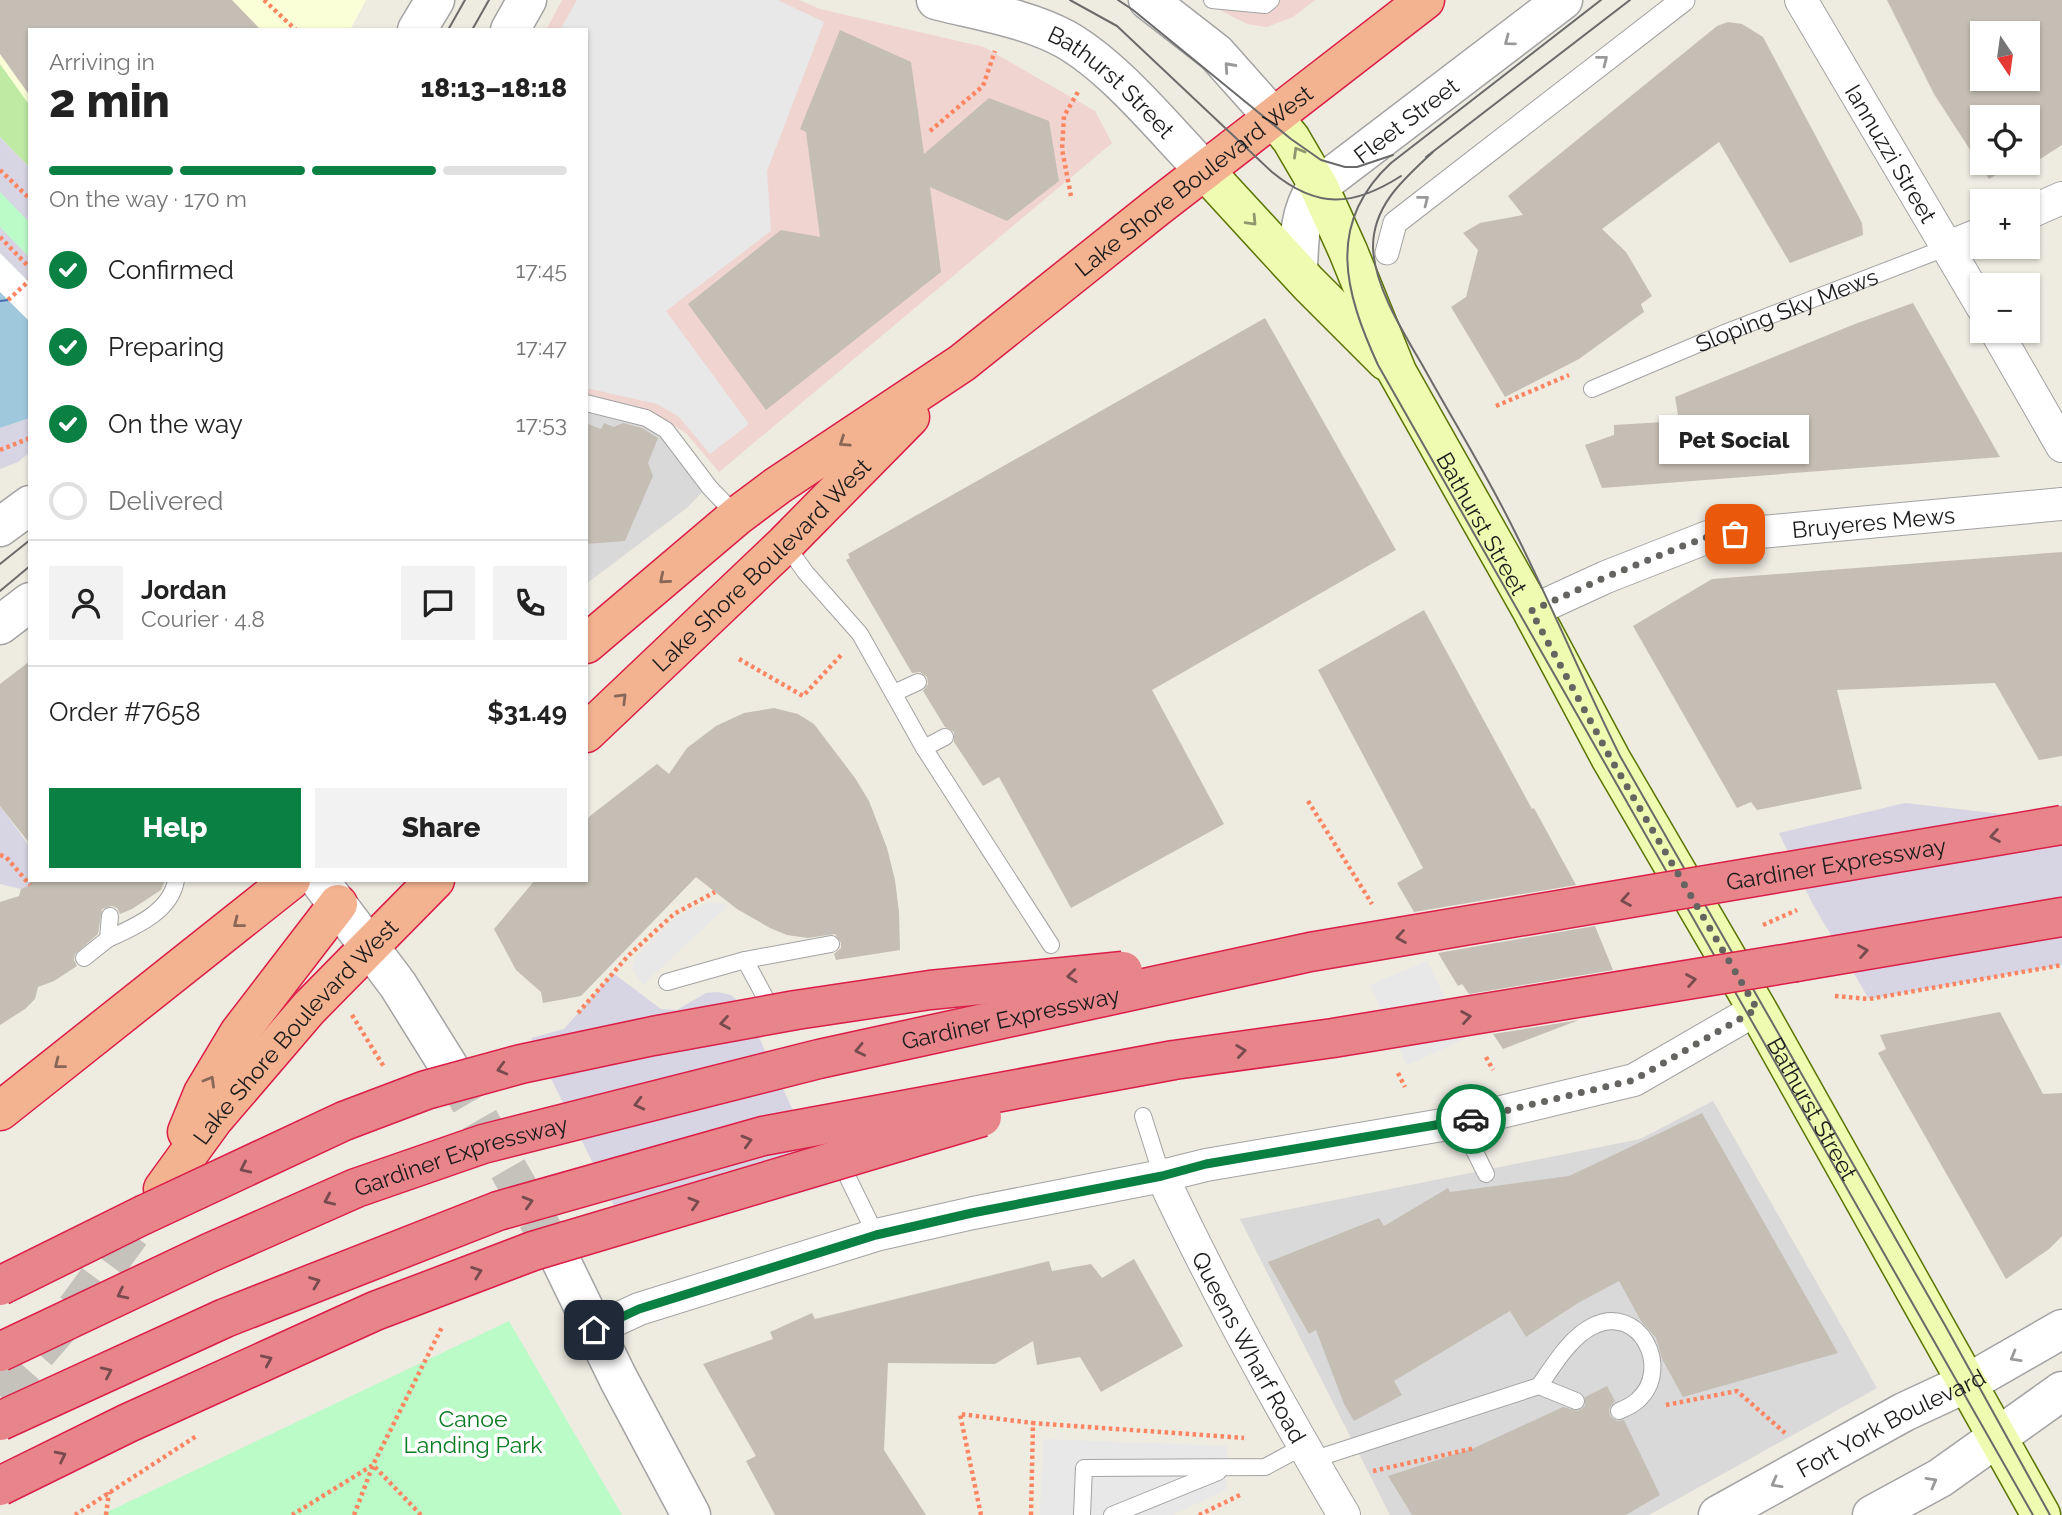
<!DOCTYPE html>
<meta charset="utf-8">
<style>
:root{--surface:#fff;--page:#f2f2f2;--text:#222;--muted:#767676;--line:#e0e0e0;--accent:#0b8043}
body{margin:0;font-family:Raleway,sans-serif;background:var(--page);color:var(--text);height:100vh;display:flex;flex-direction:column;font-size:26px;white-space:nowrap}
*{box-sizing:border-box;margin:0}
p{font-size:23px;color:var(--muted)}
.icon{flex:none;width:38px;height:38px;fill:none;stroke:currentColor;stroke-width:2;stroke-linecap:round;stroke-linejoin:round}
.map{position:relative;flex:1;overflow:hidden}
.drawer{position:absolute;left:28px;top:28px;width:560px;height:854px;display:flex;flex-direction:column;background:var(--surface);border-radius:0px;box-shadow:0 2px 5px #0004}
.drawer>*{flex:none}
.needle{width:46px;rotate:167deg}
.controls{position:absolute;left:1970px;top:21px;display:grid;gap:14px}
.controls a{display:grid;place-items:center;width:70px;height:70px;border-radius:0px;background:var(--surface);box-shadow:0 2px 5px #0004;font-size:35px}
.pin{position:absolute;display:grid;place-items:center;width:60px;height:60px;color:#fff;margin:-30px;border-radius:14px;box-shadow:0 4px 10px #0006}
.courier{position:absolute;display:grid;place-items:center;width:70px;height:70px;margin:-35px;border:5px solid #0b8043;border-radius:50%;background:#fff;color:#222;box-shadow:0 2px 9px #0007}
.bubble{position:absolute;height:49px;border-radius:0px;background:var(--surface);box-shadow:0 2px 5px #0004;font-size:23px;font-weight:800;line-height:49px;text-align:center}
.head em{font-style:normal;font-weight:800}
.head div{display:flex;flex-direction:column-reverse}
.head{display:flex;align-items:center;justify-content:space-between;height:119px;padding:0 21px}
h1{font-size:46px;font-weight:800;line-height:52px}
.bar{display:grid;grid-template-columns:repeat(4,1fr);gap:10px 7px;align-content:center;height:84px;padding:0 21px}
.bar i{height:9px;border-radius:5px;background:var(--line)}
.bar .active{background:var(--accent)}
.bar p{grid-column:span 4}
.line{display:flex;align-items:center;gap:18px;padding:0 21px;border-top:2px solid var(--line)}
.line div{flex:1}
.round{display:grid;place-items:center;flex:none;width:74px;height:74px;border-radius:0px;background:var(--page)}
ol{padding:0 21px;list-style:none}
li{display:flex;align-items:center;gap:21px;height:77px}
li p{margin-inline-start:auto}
li .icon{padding:7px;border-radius:50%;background:var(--accent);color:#fff;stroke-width:4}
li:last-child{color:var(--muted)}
li i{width:38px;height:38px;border:4px solid var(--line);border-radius:50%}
.button{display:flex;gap:14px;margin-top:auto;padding:14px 21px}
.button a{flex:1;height:80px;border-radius:0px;background:var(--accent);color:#fff;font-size:28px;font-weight:800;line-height:80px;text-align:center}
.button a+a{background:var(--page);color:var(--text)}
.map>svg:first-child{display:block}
</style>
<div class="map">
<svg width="2062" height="1515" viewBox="0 0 2062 1515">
<rect width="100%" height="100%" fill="#eeebe1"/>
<!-- residential -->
<path fill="#dad9d9" d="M586,411l15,5 42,3 20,12 42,58 -17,18 -102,77z
M1713,1101l164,287 -228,127h-259l-150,-296 400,-80z"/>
<!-- commercial -->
<path fill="#f0d4cf" d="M562,0h237l21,9 164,38 111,64 17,32 -393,329 -33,-39 -33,-20 -67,-17v-366h-40z
M1201,0h114l-22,17 -26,10 -20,-3z"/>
<!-- education -->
<path fill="#faffd8" d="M0,0h366l-16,30h-320v151l-30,-30z"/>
<!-- grass -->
<path fill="#beeaa4" d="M0,64l30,42v62l-30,-31z"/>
<!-- park -->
<path fill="#bbfbc8" d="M0,151l30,30v102l-30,-30z
M509,1321l113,194h-521z"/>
<!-- parking -->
<path fill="#e8e8e8" d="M577,0h201l46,22 -57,149 4,60 -105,80 83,113 -39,30 -31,-37 -22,-13 -71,-16v-358h-26z
M709,902l19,3 -85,80 -11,-16 4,-13 42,-41z
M1427,961l38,78 -58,26 -37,-80z
M1043,1439l184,7 -1,44 -54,25h-132z"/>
<!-- plaza -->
<path fill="#d7d5e3" d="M0,137l30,31v55l-30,-31z
M0,227l30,31v25l-30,-30z
M30,418v34l-12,10 -18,7v-41z
M1905,803l114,13 43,-11v160l-193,34 -57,-96 -33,-70z
M0,806l30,41 1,33 -1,5 -9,4 -21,-5z
M613,973l48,36 16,1 29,-17 12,-1 13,3 13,11 84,179 -196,57 -101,-204 33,-9z"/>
<!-- water -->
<path fill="#9fc8dd" d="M0,253l30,30v135l-30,10z"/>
<!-- pier -->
<path fill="#fff" d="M0,253l30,30v35l-2,2 -28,-28z"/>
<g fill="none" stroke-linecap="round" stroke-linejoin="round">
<!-- ferry -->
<path stroke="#466dad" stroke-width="2" stroke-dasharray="9 7" stroke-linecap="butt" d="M0,301l8,-1"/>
</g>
<!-- building -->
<path fill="#c5beb4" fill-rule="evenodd" d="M0,0h232l29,30h-231v66l-30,-42z
M1887,0h175v145l-25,16 -5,-8 -4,2v-38h-45v46h33l-27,16 -55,-85zM1983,33h45v46h-45z
M1728,22l14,2 21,13 99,186 1,12 -73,28 -71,-121 -117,87 24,23 26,44 -11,8 3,8 -65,47 -74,38 -54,-90 15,-10 12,-47 -15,-17 17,-10 43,-8 -15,-19 209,-170z
M840,30l71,32 13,92 65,-56 60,23 10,60 -52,40 -77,-34 11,85 -175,138 -78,-106 93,-74 39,7 -14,-105 -6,-3z
M1913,303l87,154 -398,31 -17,-43 29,-10v-10l65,-4 -4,-24 180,-73z
M1265,318l131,232 -244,140 72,134 -153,84 -72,-131 -16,9 -29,-44v-10l-9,-5 -22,-36 5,-7 -1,-7 -7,-5 -8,1 -66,-113 4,-2 -2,-4z
M586,423l15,6 3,-6 10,4 9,-4 19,5 16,10 -10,25 5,13 -28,65 -39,3z
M2062,552v204l-23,4 -44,-77 -158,7 25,99 -105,21 -6,-8 -14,6 -104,-182 79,-47z
M1424,610l108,199 2,-1 42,77 -162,27 -17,-29 26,-15 -105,-198z
M30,661v183l-30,-38v-122z
M774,708l24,6 16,10 41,54 14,23 18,47 8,32 4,32 1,38 -64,10 -2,-6 7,-6v-5l-6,-9 -27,4 -21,-3 -17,-7 -33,-19 -41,-32 -115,119 -38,7 -2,-11 -25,-22 -22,-41 41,-49h51v-59l4,-5 67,-52 12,10 18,-26 29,-22 28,-13z
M31,880h134l-4,10 -29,19 -12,5 -3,-6 -5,-2 -10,3 -4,25 -23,20 -1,6 3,6 -23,15 -16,6 -3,12 -10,10 -25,16v-123l19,-6 2,-7 9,-4z
M1595,926l18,44 -144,24 -7,-10 -4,2 -20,-33z
M2000,1012l43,82 19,-1v143l-13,13 -43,30 -128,-226 8,-4 -6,-14z
M1579,1020l-76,29 -10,-15z
M1702,1113l136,240 -155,44 -21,-38 -6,-21 -15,-17 -22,-40 -41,22 -52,34 -16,-26 -116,70 8,14 -48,26 -10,-17 -28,-74 -7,4 -41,-72 111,-44 5,8 64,-38 2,4 119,-16z
M1134,1259l49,87 -82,46 -21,-35 -43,8 -4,-24 -38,23 -107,-1 -4,87 42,65h-151l-29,-54 10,-5 -53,-92 70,-25 -3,-7 42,-19 3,6 234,-58 3,10 39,-7 11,14z
M1607,1386l8,15 -6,8 1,7 7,5 7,-1 36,75 -34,20h-214l-24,-39 86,-28 89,-41 15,4 7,-5v-9z"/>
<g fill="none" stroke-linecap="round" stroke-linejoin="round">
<!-- tertiary-tunnel -->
<path stroke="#c4c2ba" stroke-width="38" stroke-dasharray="38 19" stroke-linecap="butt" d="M451,1070l109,189"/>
<!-- trunk-tunnel -->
<path stroke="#c4c2ba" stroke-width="38" stroke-dasharray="38 19" stroke-linecap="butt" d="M0,1396l77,-89 74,-101"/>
<!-- service casing -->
<g stroke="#a3a3a3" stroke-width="18">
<g id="service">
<path d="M1212,0l53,5 6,-5"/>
<path id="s1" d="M1592,389l130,-55 226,-87"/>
<path d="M586,403l60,15 20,12 44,58 27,28"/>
<path d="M785,544l21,29 54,61 64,114 127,197"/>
<path d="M894,693l24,-11"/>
<path d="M924,748l21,-11"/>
<path d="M108,939c26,-12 63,-27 68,-59"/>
<path d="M84,958l24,-19 2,-23"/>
<path d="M745,960l21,39"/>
<path d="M667,982l78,-22 86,-16"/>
<path d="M1143,1116l19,60"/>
<path d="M1460,1122l26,52"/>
<path d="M848,1178l28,57"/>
<path d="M1576,1401l-37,-15c15,-21 31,-49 54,-60 46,-23 80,42 45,74 -5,5 -12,8 -19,11"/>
<path d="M1312,1460l227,-74"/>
<path d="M1082,1515l2,-47 181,-1 39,-21"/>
<path d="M1112,1515l106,-43"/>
</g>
</g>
<!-- pedestrian casing -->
<g stroke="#a3a3a3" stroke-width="25">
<path id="pedestrian" d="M1387,253l8,-30 288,-223"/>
</g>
<!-- minor casing -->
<g stroke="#a3a3a3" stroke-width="34">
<g id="minor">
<path id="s2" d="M1801,0l182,308"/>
<path d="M2028,213l34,-15"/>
<path d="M1948,247l35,-14"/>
<path d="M1996,331l66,115"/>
<path id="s3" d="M1532,611l74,-34 102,-40 354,-33"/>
<path id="s4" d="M1162,1176c54,116 117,229 182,339"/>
<path d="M594,1330l45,-21 237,-74 97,-22 189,-37 44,-11 254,-43 174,-42 123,-71"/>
</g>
</g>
<!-- tertiary casing -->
<g stroke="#a3a3a3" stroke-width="41">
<g id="tertiary">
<path id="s5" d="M936,0c42,11 90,18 129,39 51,29 99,90 141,133"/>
<path d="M1148,0l68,53 58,65"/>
<path d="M417,30l18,-30"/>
<path d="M510,30l17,-30"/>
<path id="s6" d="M1298,270c1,-27 1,-58 17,-81l248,-189"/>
<path d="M0,527l30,-22"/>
<path d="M0,625l30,-23"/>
<path d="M319,880l79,105 53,85"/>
<path d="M560,1259l58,119 73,137"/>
<path id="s7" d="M1718,1515l186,-103 71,-33 87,-50"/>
<path d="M1872,1515l68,-37 122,-87"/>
</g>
</g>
<!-- secondary casing -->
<g stroke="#597401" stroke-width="41">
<g id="secondary">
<path id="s8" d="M1274,118l17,21 28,48 29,64 49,121 135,239 79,148 146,250 284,506"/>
<path d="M1206,172l102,111 78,78"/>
</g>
</g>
<!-- trunk casing -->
<g stroke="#db1e48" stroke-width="41">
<g id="trunk">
<path id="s9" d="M586,644l151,-128 40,-30 185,-123 194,-155 269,-208"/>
<path id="s10" d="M586,733l199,-189 125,-127"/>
<path d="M0,1111l291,-231"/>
<path d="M187,1132l16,-39 36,-60 99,-129"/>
<path id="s11" d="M163,1189l50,-69 96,-112 126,-128"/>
</g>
</g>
<!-- motorway casing -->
<g stroke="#db1e48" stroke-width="41">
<path id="motorway" d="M1796,962l266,-45"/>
</g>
<!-- path -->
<path stroke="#fe8562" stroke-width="4.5" stroke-dasharray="3.5 3.5" stroke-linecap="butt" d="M264,0l32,30
M930,131l53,-45 12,-35
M0,170l30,29
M1071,196l-9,-47 2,-33 14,-24
M0,237l30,31
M8,300l22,-20
M1496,406l73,-31
M0,450l30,-12
M739,659l64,37 40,-43
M1308,801l64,103
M0,855l6,2 24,28
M1763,925l34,-15
M1835,996l34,3 193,-34
M578,1013l50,-57 46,-42 41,-22
M352,1015l32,52
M1486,1057l7,13
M1398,1073l7,14
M1666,1405l71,-14 48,42
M1373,1471l102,-23
M75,1515l123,-80
M106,1515l3,-23
M292,1515l81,-50 48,50
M354,1515l19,-50 70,-140
M981,1515l-21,-101 73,9
M1031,1515l2,-92 211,15
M1199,1515l43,-21"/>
<!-- service -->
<use href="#service" stroke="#fff" stroke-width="16"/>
<!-- pedestrian -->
<use href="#pedestrian" stroke="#fff" stroke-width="23"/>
<!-- minor -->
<use href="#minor" stroke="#fff" stroke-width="32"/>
<!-- tertiary -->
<use href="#tertiary" stroke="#fff" stroke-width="38"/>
<!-- secondary -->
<use href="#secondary" stroke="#eefbb1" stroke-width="38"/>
<!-- trunk -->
<use href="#trunk" stroke="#f3b290" stroke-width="38"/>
<!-- motorway -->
<use href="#motorway" stroke="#e8858b" stroke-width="38"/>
<!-- tram -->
<path stroke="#6a6a6a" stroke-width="2" d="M1070,0l47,26 155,146c45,37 81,35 129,4
M1118,0l15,10 158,129 30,21 24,7h12l36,-12
M1601,0l-210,163c-66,61 -46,130 -13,202l655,1150
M448,30l17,-30
M472,30l17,-30
M1433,152c-29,27 -60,53 -60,95 1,40 32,88 51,121 30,54 63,107 90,162 38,75 69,152 106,226l326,571 104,188
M1426,157l204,-157
M0,564l30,-24
M0,591l30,-25"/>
<!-- motorway-bridge casing -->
<g stroke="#db1e48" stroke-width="41" stroke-linecap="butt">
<g id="motorway-bridge">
<path d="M0,1286l141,-70 203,-95 82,-31 95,-26 132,-28 143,-26 134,-20 193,-19"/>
<path id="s12" d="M0,1352l209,-99 147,-65 127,-44 336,-85 491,-107 752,-127"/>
<path d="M0,1421l225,-103 273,-107 265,-75 411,-76 159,-22 463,-76"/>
<path d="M0,1486l128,-63 247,-112 158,-60 449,-134"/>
</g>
</g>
<!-- motorway-bridge -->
<use href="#motorway-bridge" stroke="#e8858b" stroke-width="38"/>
</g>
<!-- one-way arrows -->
<defs><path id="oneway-chevron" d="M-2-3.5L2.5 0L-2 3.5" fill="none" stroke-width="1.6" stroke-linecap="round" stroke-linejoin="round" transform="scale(1.75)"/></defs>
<g stroke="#999">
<use href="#oneway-chevron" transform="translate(1509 41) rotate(143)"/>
<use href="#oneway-chevron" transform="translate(1603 60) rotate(-38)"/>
<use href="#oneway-chevron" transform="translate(1229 67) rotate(-132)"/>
<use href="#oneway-chevron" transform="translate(1424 200) rotate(-38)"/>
<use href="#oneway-chevron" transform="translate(2015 1357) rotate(150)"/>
<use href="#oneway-chevron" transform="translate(1932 1482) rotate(-29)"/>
<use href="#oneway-chevron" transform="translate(1776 1483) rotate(151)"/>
</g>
<g stroke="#90976e">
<use href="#oneway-chevron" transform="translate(1298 152) rotate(-120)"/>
<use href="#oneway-chevron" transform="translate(1252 221) rotate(47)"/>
</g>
<g stroke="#886756">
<use href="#oneway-chevron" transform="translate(844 442) rotate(146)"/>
<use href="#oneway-chevron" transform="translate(664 579) rotate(140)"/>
<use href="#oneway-chevron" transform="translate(622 698) rotate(-45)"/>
<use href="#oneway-chevron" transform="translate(238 923) rotate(142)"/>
<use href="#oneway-chevron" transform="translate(59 1064) rotate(142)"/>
<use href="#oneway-chevron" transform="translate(210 1081) rotate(-60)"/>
</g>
<g stroke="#784b4e">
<use href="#oneway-chevron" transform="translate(1995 836) rotate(170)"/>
<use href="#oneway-chevron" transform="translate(1626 900) rotate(170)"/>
<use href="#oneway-chevron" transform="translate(1401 937) rotate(171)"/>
<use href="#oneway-chevron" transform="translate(1863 951) rotate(-10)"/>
<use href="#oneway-chevron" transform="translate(1072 976) rotate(174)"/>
<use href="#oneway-chevron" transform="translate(1691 980) rotate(-10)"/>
<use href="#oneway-chevron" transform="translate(1466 1017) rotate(-9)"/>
<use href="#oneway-chevron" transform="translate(725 1023) rotate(170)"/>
<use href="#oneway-chevron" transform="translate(860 1050) rotate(168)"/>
<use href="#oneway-chevron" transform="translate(1241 1051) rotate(-8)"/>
<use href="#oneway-chevron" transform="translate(502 1069) rotate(165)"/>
<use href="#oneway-chevron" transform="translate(639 1104) rotate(166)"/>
<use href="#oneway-chevron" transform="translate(747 1141) rotate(-16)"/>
<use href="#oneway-chevron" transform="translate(245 1168) rotate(155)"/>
<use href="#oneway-chevron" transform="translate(329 1200) rotate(156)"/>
<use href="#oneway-chevron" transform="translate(528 1202) rotate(-16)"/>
<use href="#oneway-chevron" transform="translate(694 1203) rotate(-17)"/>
<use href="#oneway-chevron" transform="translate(477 1272) rotate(-20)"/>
<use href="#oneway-chevron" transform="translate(315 1282) rotate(-21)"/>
<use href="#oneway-chevron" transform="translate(122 1294) rotate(154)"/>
<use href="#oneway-chevron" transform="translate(267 1360) rotate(-24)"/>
<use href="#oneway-chevron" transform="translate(107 1372) rotate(-25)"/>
<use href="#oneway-chevron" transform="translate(61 1456) rotate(-26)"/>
</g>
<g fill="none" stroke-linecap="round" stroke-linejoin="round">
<!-- done -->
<path stroke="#666461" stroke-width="7" stroke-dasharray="0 12.6" d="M1471,1119l163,-39 123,-71 -146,-250 -80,-148 75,-34 77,-31 25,-9 27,-3"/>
<!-- route -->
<path stroke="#0b8043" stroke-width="9" d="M594,1330l45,-21 237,-74 96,-22 190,-37 44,-12 265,-45"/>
</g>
<g text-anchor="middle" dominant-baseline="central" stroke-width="7" stroke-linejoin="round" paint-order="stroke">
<!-- street labels -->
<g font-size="23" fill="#1c1c1c" stroke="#fff">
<text stroke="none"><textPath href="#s5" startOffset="198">Bathurst Street</textPath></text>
<text stroke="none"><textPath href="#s6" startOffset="198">Fleet Street</textPath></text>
<text stroke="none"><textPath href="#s2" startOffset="178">Iannuzzi Street</textPath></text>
<text stroke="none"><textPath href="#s9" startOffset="765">Lake Shore Boulevard West</textPath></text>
<text stroke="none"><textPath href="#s1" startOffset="210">Sloping Sky Mews</textPath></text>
<text stroke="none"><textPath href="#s3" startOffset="357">Bruyeres Mews</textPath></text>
<text stroke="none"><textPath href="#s8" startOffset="457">Bathurst Street</textPath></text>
<text stroke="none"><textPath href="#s10" startOffset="243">Lake Shore Boulevard West</textPath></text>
<text stroke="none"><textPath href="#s12" startOffset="1909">Gardiner Expressway</textPath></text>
<text stroke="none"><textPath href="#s12" startOffset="1069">Gardiner Expressway</textPath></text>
<text stroke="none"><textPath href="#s11" startOffset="206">Lake Shore Boulevard West</textPath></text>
<text stroke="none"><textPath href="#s8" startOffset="1129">Bathurst Street</textPath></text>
<text stroke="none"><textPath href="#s12" startOffset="502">Gardiner Expressway</textPath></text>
<text stroke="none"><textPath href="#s4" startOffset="192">Queens Wharf Road</textPath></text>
<text stroke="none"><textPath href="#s7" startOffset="196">Fort York Boulevard</textPath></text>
</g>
<!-- park labels -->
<g font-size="23" fill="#087c20" stroke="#fff">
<text x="473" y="1418">Canoe<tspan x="473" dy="26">Landing Park</tspan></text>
</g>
</g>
</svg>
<div class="controls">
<a><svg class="needle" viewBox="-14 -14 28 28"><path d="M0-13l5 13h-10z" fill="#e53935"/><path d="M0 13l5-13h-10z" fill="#767676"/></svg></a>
<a><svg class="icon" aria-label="locate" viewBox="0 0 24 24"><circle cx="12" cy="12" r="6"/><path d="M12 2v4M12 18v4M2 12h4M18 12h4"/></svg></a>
<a>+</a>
<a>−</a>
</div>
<div class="pin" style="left:1735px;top:534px;background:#ea580c"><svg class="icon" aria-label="bag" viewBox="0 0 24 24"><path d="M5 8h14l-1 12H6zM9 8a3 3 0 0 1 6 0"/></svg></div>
<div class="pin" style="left:594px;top:1330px;background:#1f2937"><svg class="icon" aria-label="home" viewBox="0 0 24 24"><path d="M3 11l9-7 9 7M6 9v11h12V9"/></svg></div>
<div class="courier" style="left:1471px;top:1119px"><svg class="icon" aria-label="car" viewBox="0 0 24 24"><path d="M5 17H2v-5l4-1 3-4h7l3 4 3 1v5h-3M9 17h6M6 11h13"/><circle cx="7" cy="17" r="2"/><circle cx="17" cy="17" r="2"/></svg></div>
<div class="bubble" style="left:1659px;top:415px;width:150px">Pet Social</div>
<section class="drawer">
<div class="head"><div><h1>2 min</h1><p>Arriving in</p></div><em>18:13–18:18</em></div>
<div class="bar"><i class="active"></i><i class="active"></i><i class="active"></i><i></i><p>On the way · 170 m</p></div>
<ol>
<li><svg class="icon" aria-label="check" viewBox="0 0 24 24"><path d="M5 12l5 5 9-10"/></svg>Confirmed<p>17:45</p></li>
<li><svg class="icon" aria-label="check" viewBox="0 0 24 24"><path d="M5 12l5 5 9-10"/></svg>Preparing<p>17:47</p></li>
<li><svg class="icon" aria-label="check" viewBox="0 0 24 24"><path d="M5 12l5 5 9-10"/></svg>On the way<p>17:53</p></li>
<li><i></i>Delivered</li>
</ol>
<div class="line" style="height:126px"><a class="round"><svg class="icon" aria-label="person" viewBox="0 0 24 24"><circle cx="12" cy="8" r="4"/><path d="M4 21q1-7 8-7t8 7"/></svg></a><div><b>Jordan</b><p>Courier · 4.8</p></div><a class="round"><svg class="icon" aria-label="chat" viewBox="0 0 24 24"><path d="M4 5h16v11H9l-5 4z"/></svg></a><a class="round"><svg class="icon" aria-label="phone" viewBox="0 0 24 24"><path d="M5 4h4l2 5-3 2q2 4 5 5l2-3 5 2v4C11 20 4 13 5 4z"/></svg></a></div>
<div class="line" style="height:91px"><div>Order #7658</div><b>$31.49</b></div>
<div class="button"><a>Help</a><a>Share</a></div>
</section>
</div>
